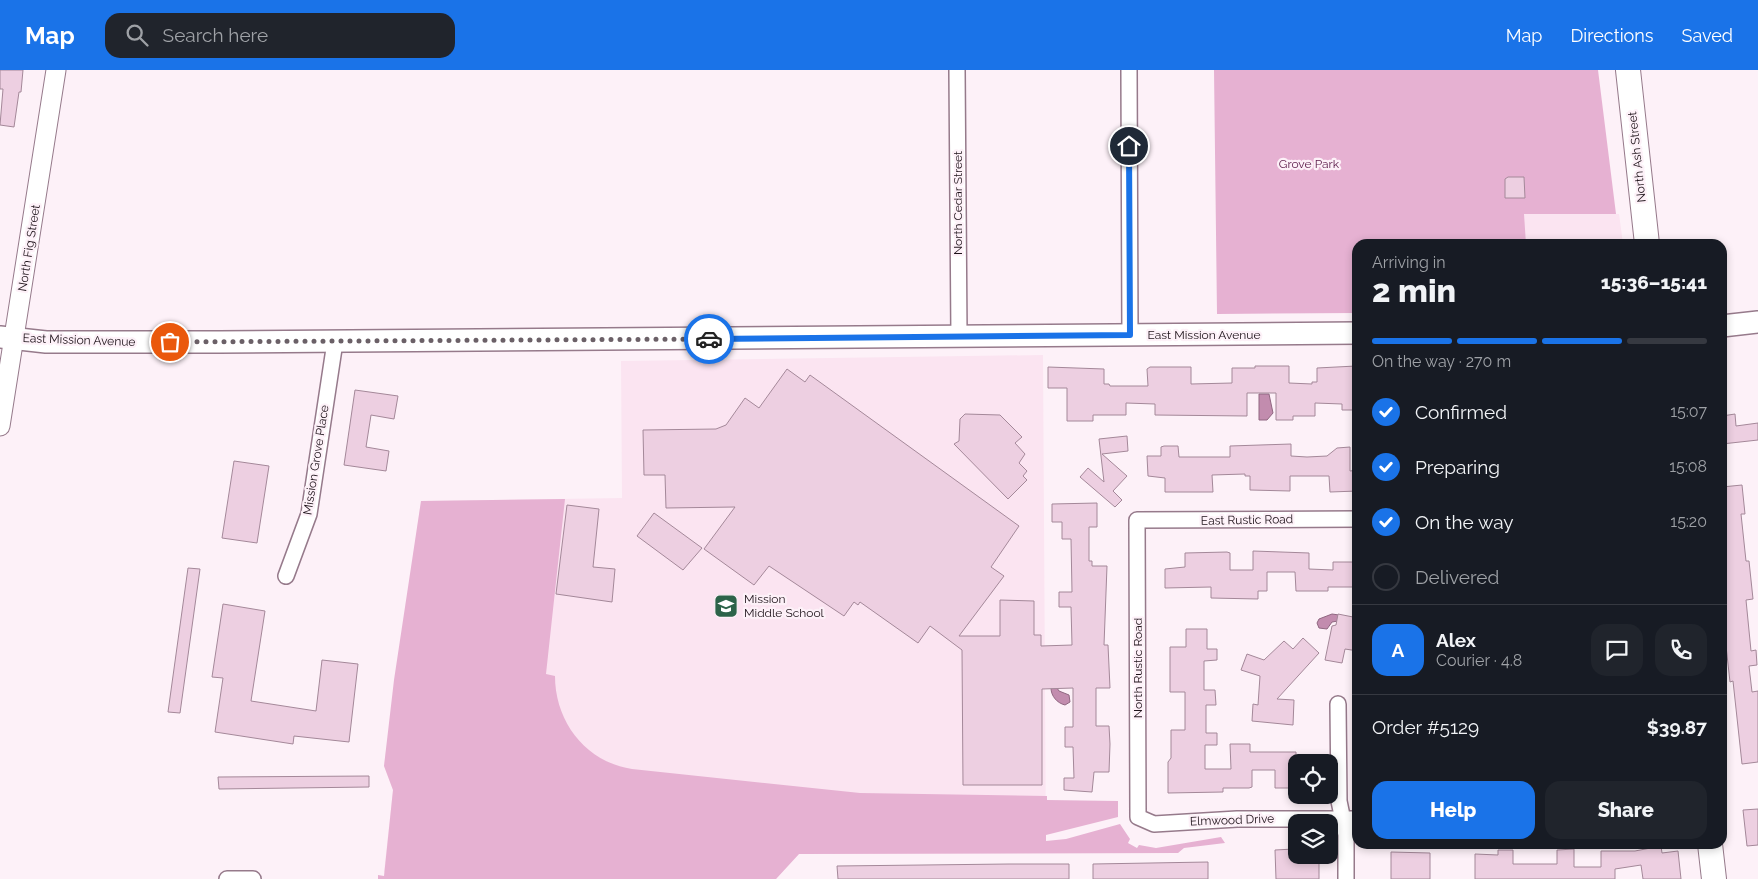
<!DOCTYPE html>
<meta charset="utf-8">
<style>
:root{--surface:#171b24;--page:#20242c;--text:#f1f3f6;--muted:#9ea1a6;--line:#363941;--accent:#1a73e8}
body{margin:0;font-family:Raleway,sans-serif;background:var(--page);color:var(--text);height:100vh;display:flex;flex-direction:column;font-size:19px;white-space:nowrap}
*{box-sizing:border-box;margin:0}
p{font-size:16px;color:var(--muted)}
.icon{flex:none;width:28px;height:28px;fill:none;stroke:currentColor;stroke-width:2;stroke-linecap:round;stroke-linejoin:round}
.map{position:relative;flex:1;overflow:hidden}
.sheet{position:absolute;left:1352px;top:169px;width:375px;height:610px;display:flex;flex-direction:column;background:var(--surface);border-radius:15px;box-shadow:0 2px 8px #0003}
.sheet>*{flex:none}
.tools{position:absolute;left:1288px;top:684px;display:grid;gap:10px}
.tools a{display:grid;place-items:center;width:50px;height:50px;border-radius:10px;background:var(--surface);box-shadow:0 2px 8px #0003;font-size:25px}
.pin{position:absolute;display:grid;place-items:center;width:42px;height:42px;color:#fff;margin:-21px;border:2px solid #fff;border-radius:50%;box-shadow:0 1px 5px #0007}
.courier{position:absolute;display:grid;place-items:center;width:50px;height:50px;margin:-25px;border:4px solid #1a73e8;border-radius:50%;background:#fff;color:#222;box-shadow:0 1px 6px #0007}
.overview em{font-style:normal;font-weight:800}
.overview div{display:flex;flex-direction:column-reverse}
.overview{display:flex;align-items:center;justify-content:space-between;height:85px;padding:0 20px}
h1{font-size:32px;font-weight:800;line-height:38px}
.bar{display:grid;grid-template-columns:repeat(4,1fr);gap:8px 5px;align-content:center;height:60px;padding:0 20px}
.bar i{height:6px;border-radius:4px;background:var(--line)}
.bar .active{background:var(--accent)}
.bar p{grid-column:span 4}
.line{display:flex;align-items:center;gap:12px;padding:0 20px;border-top:1px solid var(--line)}
.line div{flex:1}
.round{display:grid;place-items:center;flex:none;width:52px;height:52px;border-radius:15px;background:var(--page)}
ol{padding:0 20px;list-style:none}
li{display:flex;align-items:center;gap:15px;height:55px}
li p{margin-inline-start:auto}
li .icon{padding:5px;border-radius:50%;background:var(--accent);color:#fff;stroke-width:4}
li:last-child{color:var(--muted)}
li i{width:28px;height:28px;border:2px solid var(--line);border-radius:50%}
.action{display:flex;gap:10px;margin-top:auto;padding:10px 20px}
.action a{flex:1;height:58px;border-radius:15px;background:var(--accent);color:#fff;font-size:20px;font-weight:800;line-height:58px;text-align:center}
.action a+a{background:var(--page);color:var(--text)}
header{display:flex;align-items:center;gap:30px;box-sizing:border-box;height:70px;padding:0 25px;background:var(--accent);color:#fff}
header strong{font-size:24px}
nav{display:flex;gap:28px;margin-inline-start:auto;font-size:18px}
.search{width:350px;height:45px;background:var(--page);display:flex;align-items:center;gap:12px;box-sizing:border-box;padding:0 18px;border-radius:15px;color:var(--muted);font-size:19px}
.map>svg:first-child{display:block}
</style>
<header>
<strong>Map</strong>
<div class="search"><svg class="icon" aria-label="search" viewBox="0 0 24 24"><circle cx="10" cy="10" r="6"/><path d="M15 15l6 6"/></svg>Search here</div>
<nav><a>Map</a><a>Directions</a><a>Saved</a></nav>
</header>
<div class="map">
<svg width="1758" height="809" viewBox="0 0 1758 809">
<rect width="100%" height="100%" fill="#fdf1f8"/>
<!-- built -->
<path fill="#fbe4f1" d="M1523,144h96l4,30h-97z
M1043,285l3,498 -247,1 -23,25 -392,-7 9,-82 -9,-24 37,-265 201,-3 -1,-137z"/>
<!-- green -->
<path fill="#e6b1d2" d="M1214,0h384l18,144h-92l2,30h-168l-1,69 -140,1z
M565,429l-19,175 9,2c0,46 31,86 77,93l228,24 187,3v4l71,1v16l-72,18v6l20,-2 54,-15 10,15 -2,4 9,5 2,-3 17,3 65,-11 4,6 -41,5 -6,5 -379,1 -23,25h-398v-4l6,1 9,-86 -9,-24 10,-86 27,-179z"/>
<!-- water -->
<path fill="#c28cae" stroke="#906781" d="M1259,324h10l4,19 -6,7h-8z
M1332,544l7,1 -1,6 -6,1 -5,7 -8,-1 -2,-5 2,-4z
M1051,618h6l2,3 10,4 1,7 -5,3c-8,-2 -14,-9 -14,-17z"/>
<!-- building -->
<path fill="#edcfe1" stroke="#a48899" d="M0,0h23l-2,22h-2l-5,35 -14,-2 3,-36h-3z
M1508,107h16l1,21h-20v-19z
M1255,296h34v17l23,1v-2h5v-14l39,-2 1,44h-15v-6l-27,-1v13h-22v4h-17v-27h-29v23l-92,-1v-11l-29,-1v12h-33v6h-26v-33h-19v-21l56,2v15h5l1,2h38l-1,-17 3,-2h41v17l41,-1v-15h23z
M787,299l18,13 5,-7 209,151 -28,41 13,9 -45,60h41v-36l34,1v34h7v11l31,-1 -1,-38h-12v-15h13l-1,-53h-9v-17h-10v-18l45,-1v24h-8v34h3v5h15l-3,79h4l2,43h-14v38h13l1,18 -1,28h-15l-2,20 -28,-2v-12h10l-1,-31h-8v-20h8v-39l-31,1v96h-79l-1,-135 -32,-24 -12,17 -58,-41 -2,3 -4,-3 -10,14 -75,-50 -15,19 -50,-36 31,-42 -69,1 -1,-33h-21l-1,-45 73,-1 10,-4 19,-27 14,10z
M355,320l43,6 -4,23 -23,-4 -5,32 23,4 -3,20 -42,-6z
M965,344l35,1 22,22 -7,6 10,11 -6,9 8,8 -4,5 4,4 -19,19 -54,-55 5,-3 1,-22z
M1735,344l1,12 22,-3v17l-36,4v-28z
M1127,366l1,15 -26,3 25,22 -14,15 9,9 -7,7 -35,-30 8,-9 16,14 -5,-43z
M1291,374v12l16,1 20,-1 10,-8 13,-1v24l8,-1v21l-28,1 -1,-16h-39v15l-40,-1v-14h-5v-2l-33,1 1,17h-48v-14l-17,-2 -1,-20h14v-9l3,-1h14l1,11h51v-11z
M234,391l35,5 -12,77 -35,-5z
M1742,415l3,29h-4l5,47h3l4,38 -7,1 5,51 5,-1 1,15 -8,1 3,26 6,-1v71l-16,2 -9,-83 -3,1 -4,-36 -4,-61v-98z
M567,435l32,4 -6,58 22,2 -3,33 -56,-8z
M654,443l48,35 -19,22 -46,-34z
M1253,481l56,2v16l24,1v-8h25v25h-30v4h-32l-1,-19h-28v19h-9v8l-47,-1v-11l-46,1v-19l20,-2v-14l42,-1 3,1v17h23z
M188,498l12,1 -20,144 -12,-1z
M223,534l42,7 -14,90 65,10 6,-51 36,4 -9,78 -55,-6 -1,8 -78,-12 8,-54 -11,-1z
M1338,544l15,3v2l5,1v31l-13,-2 -3,14 -17,-3 7,-34 4,-1z
M1186,559h21v20h10v11l-13,1v29h11l1,15h-10v28h11v12h-12v24h26l-1,-25h20v8h46v21h-4v15h-17v-18h-23v17l-3,1h-26v4l-55,1v-31l3,-4v-28h14v-38h-15v-45h16z
M1303,568l16,15 -42,46 17,1 -1,25 -41,-4 1,-17 5,1 2,-29 -19,-6 6,-16 17,6 20,-19 9,8z
M369,706v11l-150,2 -1,-12z
M1758,739v36l-11,1 -4,-36z
M1661,776l1,7 16,-2 3,28h-38l-2,-14 -26,4v10h-140v-25l23,1v-5h15v14h44v-14l17,-1v18h27v-16h34z
M1294,779v8l25,-1v23h-43l-1,-29z
M1391,782l39,1v26h-39z
M1208,792v17h-115v-15z
M1009,794h60v15h-231l-1,-13z"/>
<g fill="none" stroke-linecap="round" stroke-linejoin="round">
<!-- minor casing -->
<g stroke="#967a8b" stroke-width="18">
<path id="minor" d="M957,0l2,266
M1129,0l1,265
M1358,449l-221,1 1,297 16,7 83,-5h121
M286,506l23,-62 26,-172
M1338,634l1,97 7,34v44
M227,809h26"/>
</g>
<!-- tertiary casing -->
<g stroke="#967a8b" stroke-width="21">
<path id="tertiary" d="M0,356l56,-356"/>
</g>
<!-- secondary casing -->
<g stroke="#967a8b" stroke-width="24">
<path id="secondary" d="M1722,256l36,-4
M0,267l46,5h173l1139,-9"/>
</g>
<!-- primary casing -->
<g stroke="#967a8b" stroke-width="26">
<path id="primary" d="M1628,0l19,174
M1710,774l4,35"/>
</g>
<!-- minor -->
<use href="#minor" stroke="#fff" stroke-width="15"/>
<!-- tertiary -->
<use href="#tertiary" stroke="#fff" stroke-width="19"/>
<!-- secondary -->
<use href="#secondary" stroke="#fff" stroke-width="21"/>
<!-- primary -->
<use href="#primary" stroke="#fff" stroke-width="24"/>
</g>
<g fill="none" stroke-linecap="round" stroke-linejoin="round">
<!-- done -->
<path stroke="#6b6067" stroke-width="5" stroke-dasharray="0 9" d="M170,272l539,-3"/>
<!-- route -->
<path stroke="#1a73e8" stroke-width="6" d="M709,269l421,-4 -1,-189"/>
</g>
<!-- icons -->
<defs>
<g id="school-square" transform="scale(1.25)"><rect x="-9" y="-9" width="18" height="18" rx="4" fill="#2c6349" stroke="#fdf1f8"/><path d="M0-5L7-2L0 1L-7-2ZM-4 1L0 2.5L4 1V4Q0 6-4 4Z" fill="#fff"/></g>
</defs>
<g fill-rule="evenodd">
<use href="#school-square" x="726" y="536"/>
</g>
<g text-anchor="middle" dominant-baseline="central" stroke-width="4.5" stroke-linejoin="round" paint-order="stroke">
<!-- street labels -->
<g font-size="12" fill="#1d1219" stroke="#fdf1f8">
<text transform="translate(1637 87) rotate(-96)">North Ash Street</text>
<text transform="translate(958 133) rotate(-90)">North Cedar Street</text>
<text transform="translate(29 178) rotate(-81)">North Fig Street</text>
<text x="1204" y="265">East Mission Avenue</text>
<text transform="translate(79 270) rotate(2)">East Mission Avenue</text>
<text transform="translate(316 390) rotate(-81)">Mission Grove Place</text>
<text transform="translate(1247 450) rotate(-1)">East Rustic Road</text>
<text transform="translate(1138 598) rotate(-90)">North Rustic Road</text>
<text transform="translate(1232 750) rotate(-2)">Elmwood Drive</text>
</g>
<!-- park labels -->
<g font-size="12" fill="#5b1a49" stroke="#fdf1f8">
<text x="1309" y="94">Grove Park</text>
</g>
<!-- poi labels -->
<g font-size="12" fill="#1d1219" stroke="#fdf1f8" text-anchor="start">
<text x="744" y="529">Mission<tspan x="744" dy="14">Middle School</tspan></text>
</g>
</g>
</svg>
<div class="tools">
<a><svg class="icon" aria-label="locate" viewBox="0 0 24 24"><circle cx="12" cy="12" r="6"/><path d="M12 2v4M12 18v4M2 12h4M18 12h4"/></svg></a>
<a><svg class="icon" aria-label="layers" viewBox="0 0 24 24"><path d="M12 4l9 5-9 5-9-5zM3 14l9 5 9-5"/></svg></a>
</div>
<div class="pin" style="left:170px;top:272px;background:#ea580c"><svg class="icon" aria-label="bag" viewBox="0 0 24 24"><path d="M5 8h14l-1 12H6zM9 8a3 3 0 0 1 6 0"/></svg></div>
<div class="pin" style="left:1129px;top:76px;background:#1f2937"><svg class="icon" aria-label="home" viewBox="0 0 24 24"><path d="M3 11l9-7 9 7M6 9v11h12V9"/></svg></div>
<div class="courier" style="left:709px;top:269px"><svg class="icon" aria-label="car" viewBox="0 0 24 24"><path d="M5 17H2v-5l4-1 3-4h7l3 4 3 1v5h-3M9 17h6M6 11h13"/><circle cx="7" cy="17" r="2"/><circle cx="17" cy="17" r="2"/></svg></div>
<section class="sheet">
<div class="overview"><div><h1>2 min</h1><p>Arriving in</p></div><em>15:36–15:41</em></div>
<div class="bar"><i class="active"></i><i class="active"></i><i class="active"></i><i></i><p>On the way · 270 m</p></div>
<ol>
<li><svg class="icon" aria-label="check" viewBox="0 0 24 24"><path d="M5 12l5 5 9-10"/></svg>Confirmed<p>15:07</p></li>
<li><svg class="icon" aria-label="check" viewBox="0 0 24 24"><path d="M5 12l5 5 9-10"/></svg>Preparing<p>15:08</p></li>
<li><svg class="icon" aria-label="check" viewBox="0 0 24 24"><path d="M5 12l5 5 9-10"/></svg>On the way<p>15:20</p></li>
<li><i></i>Delivered</li>
</ol>
<div class="line" style="height:90px"><b class="round" style="background:var(--accent);color:#fff">A</b><div><b>Alex</b><p>Courier · 4.8</p></div><a class="round"><svg class="icon" aria-label="chat" viewBox="0 0 24 24"><path d="M4 5h16v11H9l-5 4z"/></svg></a><a class="round"><svg class="icon" aria-label="phone" viewBox="0 0 24 24"><path d="M5 4h4l2 5-3 2q2 4 5 5l2-3 5 2v4C11 20 4 13 5 4z"/></svg></a></div>
<div class="line" style="height:65px"><div>Order #5129</div><b>$39.87</b></div>
<div class="action"><a>Help</a><a>Share</a></div>
</section>
</div>
